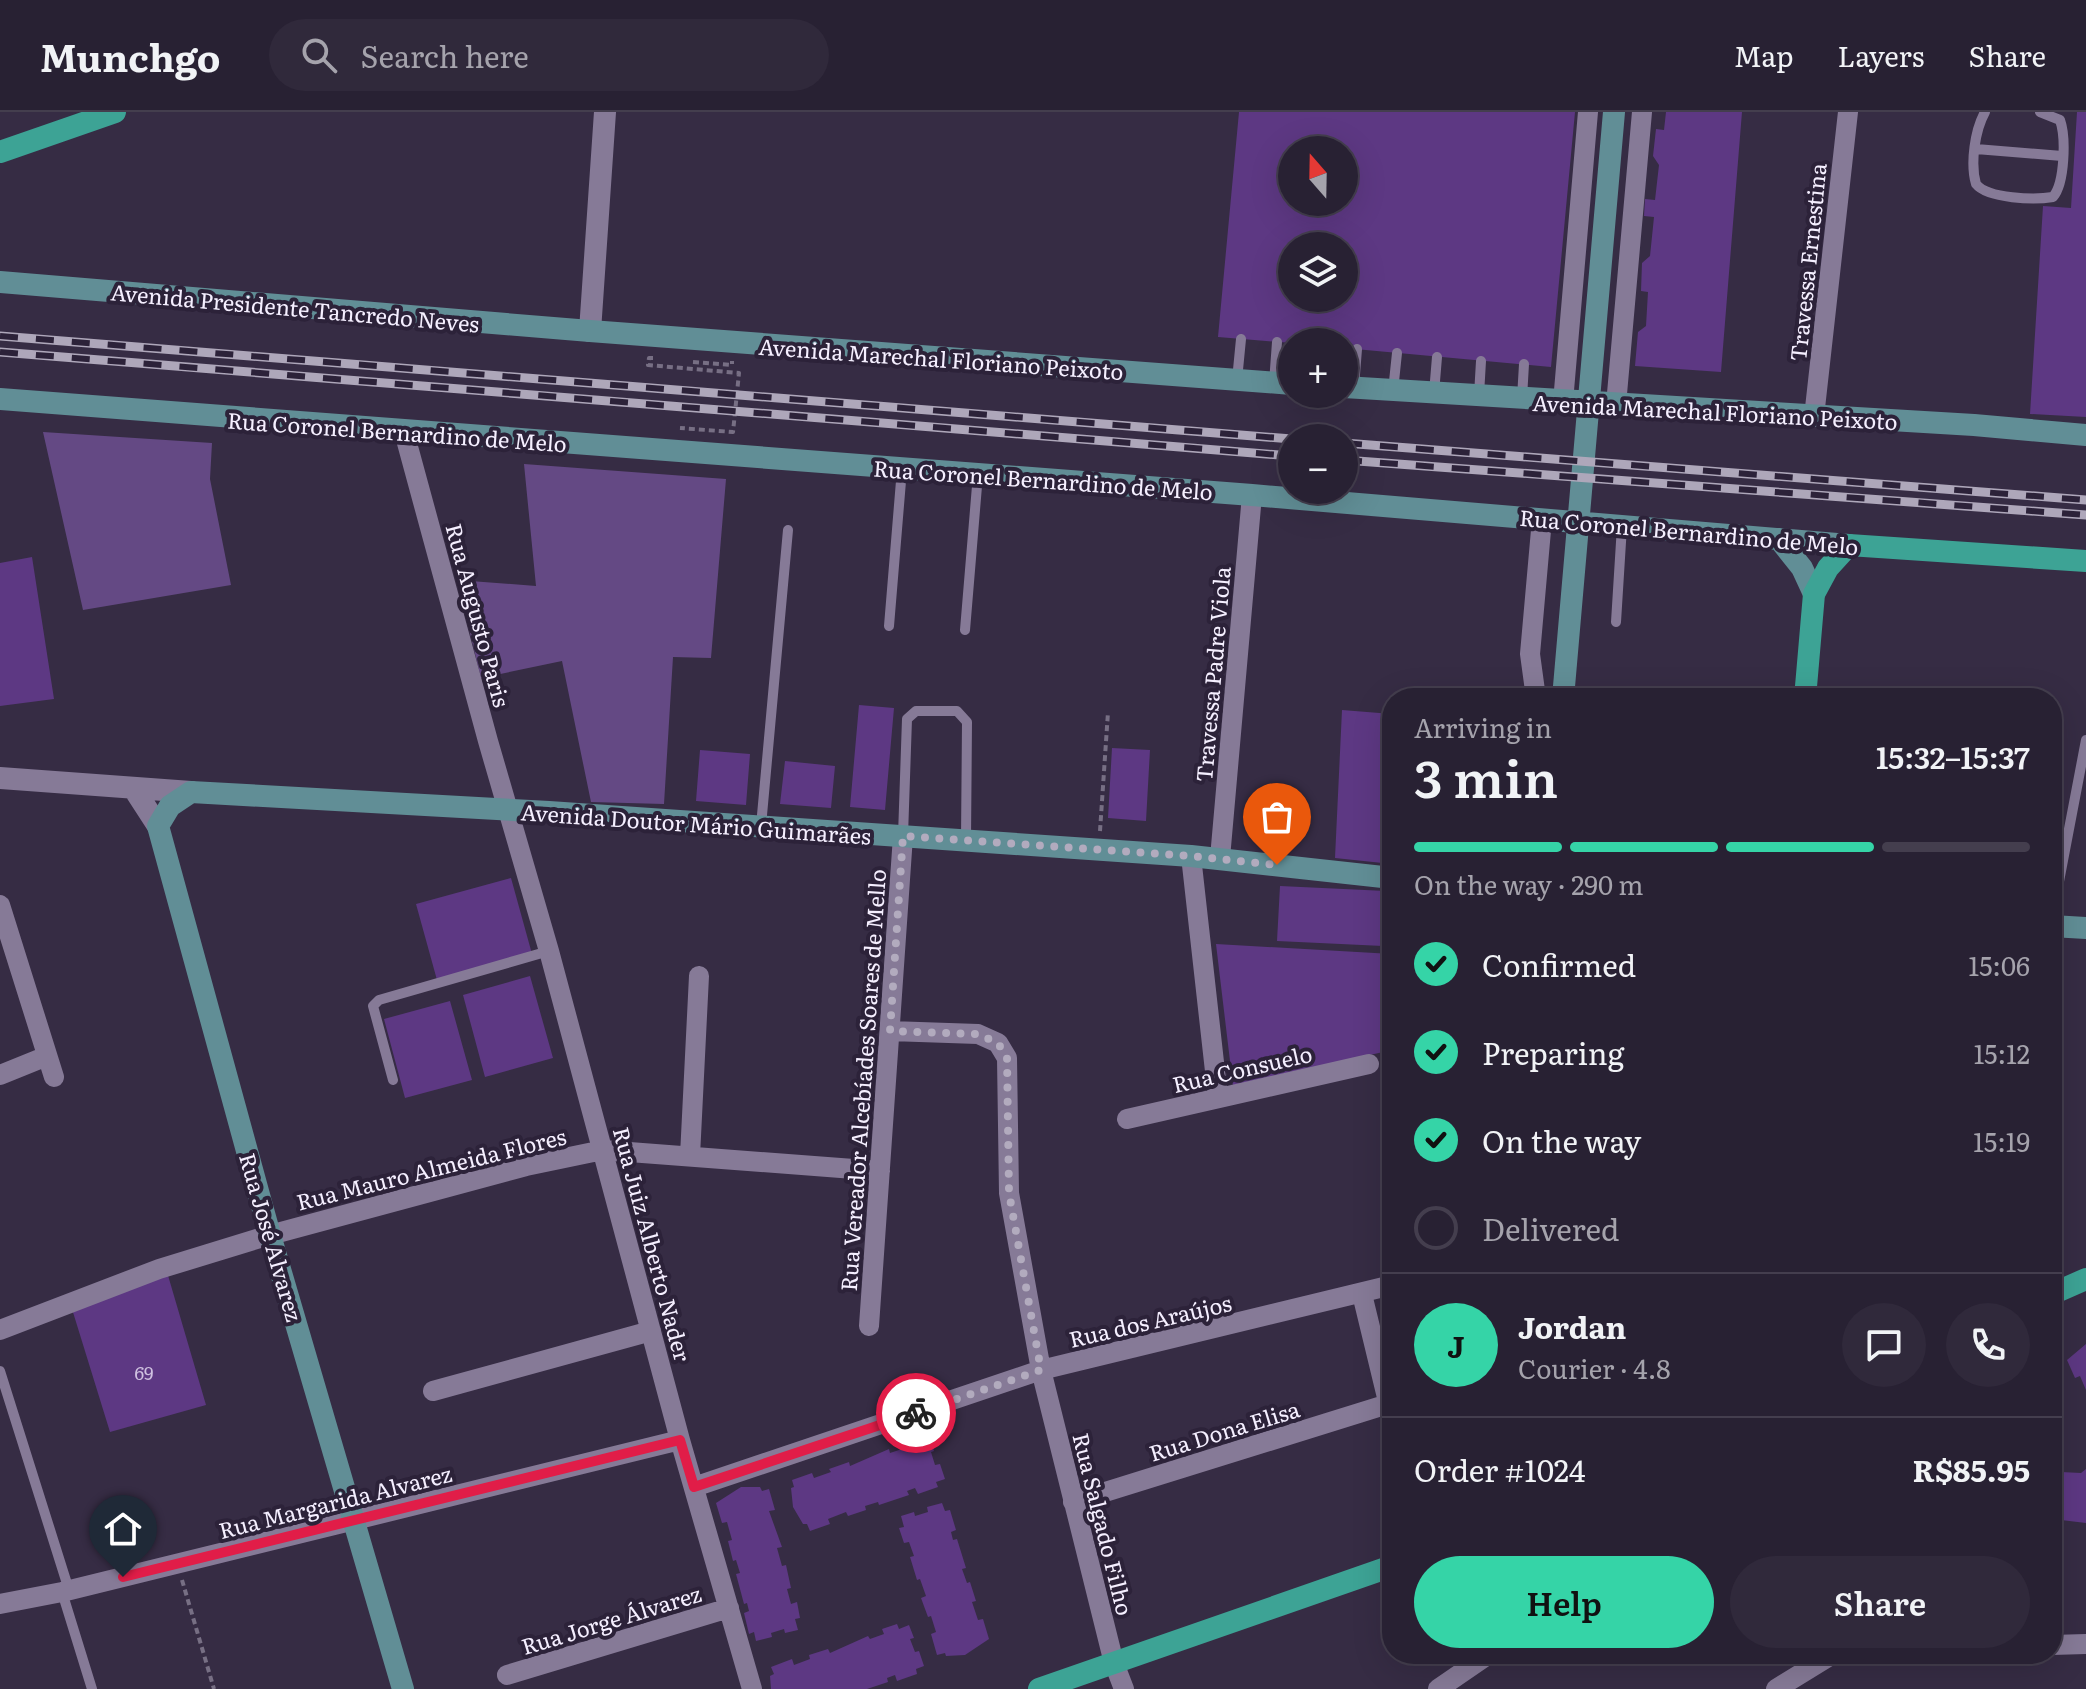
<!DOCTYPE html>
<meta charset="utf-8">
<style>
:root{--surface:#282133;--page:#30293b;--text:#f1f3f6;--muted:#a5a3ac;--line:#443e4e;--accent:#35d4a7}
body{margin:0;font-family:Literata,serif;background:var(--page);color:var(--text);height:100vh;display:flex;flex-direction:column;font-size:30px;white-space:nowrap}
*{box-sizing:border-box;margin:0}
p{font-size:26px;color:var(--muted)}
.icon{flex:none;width:44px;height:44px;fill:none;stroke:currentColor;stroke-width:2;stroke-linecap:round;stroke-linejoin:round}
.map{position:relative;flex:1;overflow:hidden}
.details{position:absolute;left:1382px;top:576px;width:680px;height:976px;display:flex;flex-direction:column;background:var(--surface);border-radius:32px;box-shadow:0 8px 32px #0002,0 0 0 2px var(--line)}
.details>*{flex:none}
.needle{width:52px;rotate:340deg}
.fabs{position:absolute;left:1278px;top:24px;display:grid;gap:16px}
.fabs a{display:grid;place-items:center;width:80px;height:80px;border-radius:50%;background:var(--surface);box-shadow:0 8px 32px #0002,0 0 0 2px var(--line);font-size:40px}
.pin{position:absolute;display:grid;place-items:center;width:68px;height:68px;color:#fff;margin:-82px -34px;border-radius:50% 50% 50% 0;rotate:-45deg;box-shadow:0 0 8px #0007}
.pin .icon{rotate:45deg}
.courier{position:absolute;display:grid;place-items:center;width:80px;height:80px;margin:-40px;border:6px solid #e11d48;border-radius:50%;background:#fff;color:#222;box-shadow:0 2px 10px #0007}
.summary em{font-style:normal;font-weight:600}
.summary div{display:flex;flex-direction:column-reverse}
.summary{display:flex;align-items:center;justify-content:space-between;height:136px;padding:0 32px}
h1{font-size:52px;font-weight:600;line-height:60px}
.bar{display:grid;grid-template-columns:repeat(4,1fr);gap:12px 8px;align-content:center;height:96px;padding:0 32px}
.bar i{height:10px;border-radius:6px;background:var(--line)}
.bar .selected{background:var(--accent)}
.bar p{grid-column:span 4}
.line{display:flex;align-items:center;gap:20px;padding:0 32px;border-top:2px solid var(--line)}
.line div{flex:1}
.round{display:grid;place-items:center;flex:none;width:84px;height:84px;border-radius:42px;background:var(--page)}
ol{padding:0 32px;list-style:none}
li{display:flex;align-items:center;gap:24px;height:88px}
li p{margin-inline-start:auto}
li .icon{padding:8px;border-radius:50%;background:var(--accent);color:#111;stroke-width:4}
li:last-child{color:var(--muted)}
li i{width:44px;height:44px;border:4px solid var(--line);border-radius:50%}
.action{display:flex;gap:16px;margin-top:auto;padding:16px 32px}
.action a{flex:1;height:92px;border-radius:48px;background:var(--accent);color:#111;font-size:32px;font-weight:600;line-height:92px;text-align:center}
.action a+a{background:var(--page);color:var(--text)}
header{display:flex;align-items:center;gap:48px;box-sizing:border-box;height:112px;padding:0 40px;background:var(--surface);border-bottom:2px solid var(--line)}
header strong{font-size:38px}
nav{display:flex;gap:44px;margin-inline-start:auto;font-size:28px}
.search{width:560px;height:72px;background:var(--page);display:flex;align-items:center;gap:20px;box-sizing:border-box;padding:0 28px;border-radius:44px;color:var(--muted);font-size:30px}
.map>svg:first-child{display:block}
</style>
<header>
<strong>Munchgo</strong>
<div class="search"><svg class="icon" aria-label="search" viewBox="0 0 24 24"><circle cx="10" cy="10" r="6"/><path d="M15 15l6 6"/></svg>Search here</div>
<nav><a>Map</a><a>Layers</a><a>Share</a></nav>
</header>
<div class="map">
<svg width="2086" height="1577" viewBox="0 0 2086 1577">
<rect width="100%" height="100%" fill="#362c44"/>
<!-- green -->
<path fill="#644984" d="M43,320l169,11 -2,36 21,106 -148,25z
M524,352l202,15 -15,179 -38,-1 -9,147 -73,-2 -29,-141 -81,17 -24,-98 79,6z"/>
<!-- building -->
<path fill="#5d3883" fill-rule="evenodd" d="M1239,0h336l-24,255 -207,-19v-6l-52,1 -74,-6zM1292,38h52v52h-52zM1292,134h52v52h-52z
M1666,0h76l-21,260 -86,-6 3,-34 8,-6 2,-34 -7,-1 1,-28 8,-7 4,-39 -10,-1 1,-17 10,1 4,-35 -6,-9 3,-27 8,1z
M2077,0h9v305l-56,-3 13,-208 28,2z
M32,445l22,142 -54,7v-143z
M859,593l35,3 -9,102 -35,-3z
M1342,598l50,4v150l-57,-6z
M1112,636l38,2 -4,71 -38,-3z
M700,638l50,4 -4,51 -50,-4z
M785,649l50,5 -4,42 -51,-4z
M511,766l21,76 -95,26 -21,-76z
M1280,774l106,5 -3,55 -106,-5z
M1216,832l176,10v96l-159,36z
M530,864l23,82 -68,19 -22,-82z
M450,889l22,79 -67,18 -21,-79z
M167,1160l39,133 -96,27 -38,-123z
M2086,1232v46l-6,-14 -5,2 -8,-18z
M918,1325l1,5 11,-4 4,13 -3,1 4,13 5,-1 5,15 -9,3 2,5 -20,7 -3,-6 -8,3 2,4 -30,10 -1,-3 -13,4 1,4 -18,6 -2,-4 -18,7 2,5 -20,7 -3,-7h-4l-10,-17 -2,-19 3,-1 -2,-7 20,-7 2,5 17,-6 -2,-3 20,-7 1,4 39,-17 1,4 15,-5 -2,-6z
M2061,1355v5l20,1 5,-4v54l-25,-3 -1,5h-8v-57z
M741,1375h19l2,4 7,-2 6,21 -6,1 13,36 -5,1 5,18 4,-1 5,23 -4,1 4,15 6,-2 3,16 -5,1 3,11 -13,3 -1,-4 -13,4 1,4 -16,4 -2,-9 -5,2 -5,-21 5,-2 -2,-8 -3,1 -8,-30 4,-1 -4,-13 -3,1 -5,-20 4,-1 -5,-18 -5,1 -6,-20z
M942,1391l3,8 5,-1 6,20 -5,2 2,8 4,-1 9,29 -4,1 5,14 3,-1 6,19 -4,1 6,18 5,-1 6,20 -24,16 -19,1 -1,-3 -8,2 -6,-21 5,-2 -5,-16 -3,1 -7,-19 5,-2 -6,-17 -3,1 -7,-23 4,-1 -5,-14 -5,1 -5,-15 5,-1 -3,-11 13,-4 1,4 13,-4 -1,-5z
M897,1512l2,5 10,-4 5,13 -4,1 5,13 4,-1 5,15 -8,3 1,5 -20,7 -2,-6 -8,3 1,4 -21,7h-96l-1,-13 4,-2 -3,-7 21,-8 2,6 16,-6 -1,-4 19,-6 2,4 38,-17 2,3 14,-5 -2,-5z"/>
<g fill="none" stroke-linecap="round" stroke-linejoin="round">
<!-- path -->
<path stroke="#776f84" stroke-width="4" stroke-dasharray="6 4" stroke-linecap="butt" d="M653,246h-4l-1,7 91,8 -6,59 -53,-4
M693,250l39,3v-4
M1100,719l8,-119
M182,1468l32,109"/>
<!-- service -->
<path stroke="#867a97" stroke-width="10" d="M1985,0c-10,18 -15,51 -9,72 12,15 59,16 77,13 12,-14 13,-60 7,-77l-20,-8
M1976,37l86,7
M1237,268l4,-41
M1274,271l3,-41
M1354,275l3,-38
M1393,279l4,-38
M1434,281l3,-36
M1479,283l2,-34
M1522,286l2,-34
M1616,510l6,-96
M889,514l13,-157
M965,518l13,-156
M761,714l27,-296
M903,724l4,-117 9,-8h41l10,11 -1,118
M2052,806l34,-178
M393,968l-20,-74 6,-6 170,-49
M0,1259l69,219
M62,1480l30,97"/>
<!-- minor -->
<path stroke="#867a97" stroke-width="20" d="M1563,290l25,-290
M1616,293l26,-293
M1814,305l34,-305
M404,320l84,309 61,210 131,489 72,249
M1536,586l-6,-44 12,-135
M1191,744l27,242
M1220,746l32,-363
M0,793l54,172
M890,919l88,3 20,9 9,15 2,135 32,177 73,293 10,26
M0,963l47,-19
M1127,1007l242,-55
M690,1044l9,-180
M1362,1182l29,120
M869,1214l34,-490
M0,1218l159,-61 111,-34 256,-69 77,-16 277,21
M433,1279l218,-60
M694,1375l347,-117 351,-85
M1073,1390l315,-98
M0,1492l62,-12 618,-152
M2052,1533l34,-1
M507,1563l222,-67
M1438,1577l51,-35
M1776,1577l57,-35"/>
<!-- tertiary -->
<path stroke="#867a97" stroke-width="22" d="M590,219l15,-219
M0,666l191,14
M134,677l24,37"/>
<!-- secondary -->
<path stroke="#618e96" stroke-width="22" d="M0,170l590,49 702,53
M1344,275l630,38 112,10
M0,287l1252,96 597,50
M1779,427l23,29 12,26
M1563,586l51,-586
M2052,814l34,2
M403,1577l-133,-454 -112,-409 12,-20 21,-14 358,20 642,44 201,22"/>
<!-- primary -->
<path stroke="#3da395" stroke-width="22" d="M0,40l115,-40
M1805,586l9,-104 14,-26 21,-23 237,16
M2052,1182l34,-15
M1039,1577l353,-123"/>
<!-- rail casing -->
<g stroke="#aea7ba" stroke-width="9">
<path id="rail" d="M0,224l1292,103
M0,240l1292,104
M1344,331l742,57
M1344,348l742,55"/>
</g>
<!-- rail -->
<use href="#rail" stroke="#2c2239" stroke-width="6" stroke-dasharray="18" stroke-linecap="butt"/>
</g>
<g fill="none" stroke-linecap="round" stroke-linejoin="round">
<!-- done -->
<path stroke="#b2abbe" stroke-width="8" stroke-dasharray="0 14.4" d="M916,1301l125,-43 -32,-177 -2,-135 -9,-15 -20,-9 -88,-3 13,-195 288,20 86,9"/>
<!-- route -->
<path stroke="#e11d48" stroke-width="10" d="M123,1465l557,-137 14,47 222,-74"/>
</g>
<g text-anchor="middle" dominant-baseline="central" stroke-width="8" stroke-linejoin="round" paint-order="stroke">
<!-- number labels -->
<g font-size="18" fill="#cfc1e0">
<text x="144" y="1260">69</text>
</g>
<!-- street labels -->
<g font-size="22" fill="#f5efff" stroke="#2c2239">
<text transform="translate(1807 150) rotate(-84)">Travessa Ernestina</text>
<text transform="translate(295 195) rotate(5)">Avenida Presidente Tancredo Neves</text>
<text transform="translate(941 246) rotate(4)">Avenida Marechal Floriano Peixoto</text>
<text transform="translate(1715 299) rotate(3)">Avenida Marechal Floriano Peixoto</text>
<text transform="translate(397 319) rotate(4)">Rua Coronel Bernardino de Melo</text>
<text transform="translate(1043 367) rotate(4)">Rua Coronel Bernardino de Melo</text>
<text transform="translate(1689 419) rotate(5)">Rua Coronel Bernardino de Melo</text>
<text transform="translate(479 503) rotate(75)">Rua Augusto Paris</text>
<text transform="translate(1212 562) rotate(-85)">Travessa Padre Viola</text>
<text transform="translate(696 711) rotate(4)">Avenida Doutor Mário Guimarães</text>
<text transform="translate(1242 956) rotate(-13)">Rua Consuelo</text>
<text transform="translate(862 968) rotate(-86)">Rua Vereador Alcebíades Soares de Mello</text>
<text transform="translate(431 1056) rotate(-14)">Rua Mauro Almeida Flores</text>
<text transform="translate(272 1125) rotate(74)">Rua José Alvarez</text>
<text transform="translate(653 1132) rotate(75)">Rua Juiz Alberto Nader</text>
<text transform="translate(1150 1208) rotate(-13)">Rua dos Araújos</text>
<text transform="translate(1224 1318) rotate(-17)">Rua Dona Elisa</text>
<text transform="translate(335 1389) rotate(-14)">Rua Margarida Alvarez</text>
<text transform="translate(1104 1412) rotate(76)">Rua Salgado Filho</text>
<text transform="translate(611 1507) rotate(-17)">Rua Jorge Álvarez</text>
</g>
</g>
</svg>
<div class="fabs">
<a><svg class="needle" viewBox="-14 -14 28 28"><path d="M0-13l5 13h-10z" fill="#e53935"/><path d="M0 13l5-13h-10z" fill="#a5a3ac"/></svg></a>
<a><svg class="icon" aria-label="layers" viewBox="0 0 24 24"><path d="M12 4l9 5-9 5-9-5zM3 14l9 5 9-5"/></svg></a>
<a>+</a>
<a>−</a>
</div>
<div class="pin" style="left:1277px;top:753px;background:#ea580c"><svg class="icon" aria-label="bag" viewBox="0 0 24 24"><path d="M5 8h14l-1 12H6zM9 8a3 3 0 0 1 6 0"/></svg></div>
<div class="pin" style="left:123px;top:1465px;background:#1f2937"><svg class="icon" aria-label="home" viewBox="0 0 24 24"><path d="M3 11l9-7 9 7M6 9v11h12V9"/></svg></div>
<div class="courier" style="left:916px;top:1301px"><svg class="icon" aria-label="bike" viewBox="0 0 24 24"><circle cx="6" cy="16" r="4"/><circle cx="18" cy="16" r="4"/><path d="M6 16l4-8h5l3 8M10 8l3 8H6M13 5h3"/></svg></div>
<section class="details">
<div class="summary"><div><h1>3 min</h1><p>Arriving in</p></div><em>15:32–15:37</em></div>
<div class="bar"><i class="selected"></i><i class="selected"></i><i class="selected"></i><i></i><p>On the way · 290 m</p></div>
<ol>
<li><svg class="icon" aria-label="check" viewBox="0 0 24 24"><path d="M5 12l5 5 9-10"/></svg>Confirmed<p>15:06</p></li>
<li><svg class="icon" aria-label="check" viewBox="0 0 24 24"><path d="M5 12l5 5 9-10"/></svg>Preparing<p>15:12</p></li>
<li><svg class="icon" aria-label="check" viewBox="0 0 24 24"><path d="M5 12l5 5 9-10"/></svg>On the way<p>15:19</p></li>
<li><i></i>Delivered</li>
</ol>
<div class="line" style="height:144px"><b class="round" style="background:var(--accent);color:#111">J</b><div><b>Jordan</b><p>Courier · 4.8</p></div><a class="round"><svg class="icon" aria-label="chat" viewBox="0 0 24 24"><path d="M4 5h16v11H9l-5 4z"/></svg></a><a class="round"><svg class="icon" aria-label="phone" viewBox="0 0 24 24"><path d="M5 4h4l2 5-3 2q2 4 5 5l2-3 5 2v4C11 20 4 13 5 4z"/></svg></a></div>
<div class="line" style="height:104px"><div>Order #1024</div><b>R$85.95</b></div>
<div class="action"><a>Help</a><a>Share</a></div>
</section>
</div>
